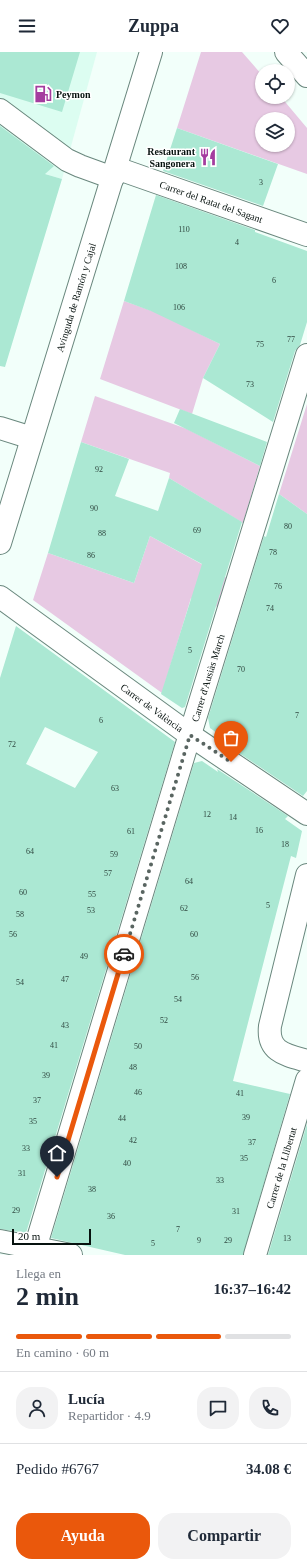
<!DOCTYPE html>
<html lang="es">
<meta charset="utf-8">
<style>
:root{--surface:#fff;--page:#f2f2f3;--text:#1f2937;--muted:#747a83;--line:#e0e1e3;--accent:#ea580c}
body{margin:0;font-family:Georgia,serif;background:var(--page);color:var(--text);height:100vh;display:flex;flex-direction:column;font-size:15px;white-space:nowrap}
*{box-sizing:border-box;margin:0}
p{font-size:13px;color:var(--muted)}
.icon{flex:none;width:22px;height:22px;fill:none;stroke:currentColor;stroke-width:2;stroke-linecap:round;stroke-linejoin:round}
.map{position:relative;height:1203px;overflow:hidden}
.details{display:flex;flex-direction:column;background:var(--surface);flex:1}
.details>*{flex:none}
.controls{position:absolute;left:255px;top:12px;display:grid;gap:8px}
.controls a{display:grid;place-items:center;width:40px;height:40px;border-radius:50%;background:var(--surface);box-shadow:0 1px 3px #0004;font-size:20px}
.scale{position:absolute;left:12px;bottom:10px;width:79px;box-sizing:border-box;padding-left:4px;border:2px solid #07120f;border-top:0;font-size:11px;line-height:14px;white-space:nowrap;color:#07120f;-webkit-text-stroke:3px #fff;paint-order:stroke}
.pin{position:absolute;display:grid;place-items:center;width:34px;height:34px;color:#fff;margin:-41px -17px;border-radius:50% 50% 50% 0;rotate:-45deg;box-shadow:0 0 4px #0007}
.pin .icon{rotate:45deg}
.courier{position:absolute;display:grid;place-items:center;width:40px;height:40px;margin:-20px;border:3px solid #ea580c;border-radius:50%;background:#fff;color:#222;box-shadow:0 1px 5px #0007}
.summary em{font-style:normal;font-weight:600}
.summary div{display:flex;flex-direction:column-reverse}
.summary{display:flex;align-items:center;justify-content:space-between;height:68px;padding:0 16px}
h1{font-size:26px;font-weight:600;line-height:30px}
.bar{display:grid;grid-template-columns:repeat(4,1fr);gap:6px 4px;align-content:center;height:48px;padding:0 16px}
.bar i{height:5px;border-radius:3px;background:var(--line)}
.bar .active{background:var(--accent)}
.bar p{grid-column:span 4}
.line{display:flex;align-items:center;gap:10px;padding:0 16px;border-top:1px solid var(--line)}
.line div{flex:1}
.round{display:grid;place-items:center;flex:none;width:42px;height:42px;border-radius:16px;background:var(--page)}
.primary-button{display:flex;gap:8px;margin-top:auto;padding:8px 16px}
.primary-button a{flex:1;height:46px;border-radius:16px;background:var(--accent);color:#fff;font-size:16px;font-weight:600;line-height:46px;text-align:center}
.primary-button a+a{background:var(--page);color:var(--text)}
header{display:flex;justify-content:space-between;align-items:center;height:52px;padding:0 16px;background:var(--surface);font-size:18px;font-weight:600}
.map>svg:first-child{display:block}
</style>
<header><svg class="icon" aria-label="menu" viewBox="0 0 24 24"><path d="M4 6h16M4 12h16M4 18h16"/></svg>Zuppa<svg class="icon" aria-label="heart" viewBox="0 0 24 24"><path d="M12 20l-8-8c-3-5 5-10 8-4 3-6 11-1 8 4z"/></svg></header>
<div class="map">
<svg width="307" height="1203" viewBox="0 0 307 1203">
<rect width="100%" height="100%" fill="#f2fffa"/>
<!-- built -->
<path fill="#dcfdf1" d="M0,0h97l-35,127 -56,-17 -6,-25z"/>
<!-- green -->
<path fill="#e7c9e3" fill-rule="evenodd" d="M201,0h41l20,23v22h19l26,31v46l-130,-46zM262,67h26v26h-26z
M124,249l34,12 62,31 -17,34 -11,36 -92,-35z
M95,344l92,33 73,37 -17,57 -74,-45 1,-5 -89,-31z
M307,352v110l-28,-20z
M150,484l77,42 -9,29 -27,-9 -29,95 -129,-93 15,-47 86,30z"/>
<!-- building -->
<path fill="#abe8d3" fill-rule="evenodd" d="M0,0h80l-18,60 -62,-19z
M0,74l54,40 -9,8 17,5 -57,188 -5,-1z
M177,76l101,36 -15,42 -100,-35z
M156,143l99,35v2l52,19v71l-7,23 -5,6 -22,71 -70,-44 17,-34 -69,-33 -27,-10z
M180,357l87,33 -7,24 -86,-43z
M81,390l48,17 -14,37 43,15 11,-33 73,44 -57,185 -3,1 -21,-14 41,-130 -52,-28 -16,47 -86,-30z
M279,442l28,20v277l-4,5 -67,-45 5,-1 -31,-22 -2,-10 56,-182 2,1z
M16,574l159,116 -149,491 -26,-4v-551zM45,675l53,25 -23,36 -49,-24z
M202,709l16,11 -1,-3 71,47 -3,3 17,12 -6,27 -5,-2 -58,225 57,13 -47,161h-118l-74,-17 143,-475z
M307,1072v131h-39z"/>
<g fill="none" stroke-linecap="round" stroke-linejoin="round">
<!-- minor casing -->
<g stroke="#69877d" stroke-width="24">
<g id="minor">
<path d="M286,0l21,24"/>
<path d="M0,58l67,50 13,6 33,12"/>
<path id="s1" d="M116,116l191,67"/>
<path d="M0,376l32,10"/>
<path id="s2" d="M0,491l151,-491"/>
<path id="s3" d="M0,545l190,138 117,79"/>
<path d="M307,823l-37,151c-3,26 16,29 37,35"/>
<path d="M0,1189l71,14"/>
<path id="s4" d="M33,1203l151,-501 123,-399"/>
<path id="s5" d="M255,1203l52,-175"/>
</g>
</g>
<!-- minor -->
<use href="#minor" stroke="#fff" stroke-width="22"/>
</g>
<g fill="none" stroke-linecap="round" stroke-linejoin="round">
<!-- done -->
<path stroke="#596561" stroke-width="4" stroke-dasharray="0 7.2" d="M124,902l66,-219 41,27"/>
<!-- route -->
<path stroke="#ea580c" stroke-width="5" d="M57,1125l67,-223"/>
</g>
<!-- icons -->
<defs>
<g id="fuel-bare" transform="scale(1.38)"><path d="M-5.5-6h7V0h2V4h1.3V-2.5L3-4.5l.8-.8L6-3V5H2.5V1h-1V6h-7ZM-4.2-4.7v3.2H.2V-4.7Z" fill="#a43c9f" stroke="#fff" stroke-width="2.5" paint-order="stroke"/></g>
<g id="restaurant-bare" transform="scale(1.38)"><path d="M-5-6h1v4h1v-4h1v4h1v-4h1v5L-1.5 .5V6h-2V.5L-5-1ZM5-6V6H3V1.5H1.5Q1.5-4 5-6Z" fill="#a43c9f" stroke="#fff" stroke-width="2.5" paint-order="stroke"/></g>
</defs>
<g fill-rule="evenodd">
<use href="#fuel-bare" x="43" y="42"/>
<use href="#restaurant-bare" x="208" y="105"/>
</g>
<g text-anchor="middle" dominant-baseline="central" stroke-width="3" stroke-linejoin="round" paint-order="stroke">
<!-- number labels -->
<g font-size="8" fill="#304840">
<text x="261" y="130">3</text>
<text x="184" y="177">110</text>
<text x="237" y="190">4</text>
<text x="181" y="214">108</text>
<text x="274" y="228">6</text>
<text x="179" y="255">106</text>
<text x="291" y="287">77</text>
<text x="260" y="292">75</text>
<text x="250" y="332">73</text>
<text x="99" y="417">92</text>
<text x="94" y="456">90</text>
<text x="288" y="474">80</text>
<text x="197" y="478">69</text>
<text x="102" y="481">88</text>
<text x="273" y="500">78</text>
<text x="91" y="503">86</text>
<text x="278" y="534">76</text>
<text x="270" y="556">74</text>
<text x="190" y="598">5</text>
<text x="241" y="617">70</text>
<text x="297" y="663">7</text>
<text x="101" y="668">6</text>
<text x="12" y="692">72</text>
<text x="115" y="736">63</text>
<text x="207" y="762">12</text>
<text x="233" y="765">14</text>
<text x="259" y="778">16</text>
<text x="131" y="779">61</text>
<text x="285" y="792">18</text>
<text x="30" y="799">64</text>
<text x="114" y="802">59</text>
<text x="108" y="821">57</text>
<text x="189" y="829">64</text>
<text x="23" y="840">60</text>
<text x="92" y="842">55</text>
<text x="268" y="853">5</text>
<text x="184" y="856">62</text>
<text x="91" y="858">53</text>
<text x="20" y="862">58</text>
<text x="13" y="882">56</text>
<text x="194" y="882">60</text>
<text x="84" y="904">49</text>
<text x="195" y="925">56</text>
<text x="65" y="927">47</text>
<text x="20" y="930">54</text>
<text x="178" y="947">54</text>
<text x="164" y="968">52</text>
<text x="65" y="973">43</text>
<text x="54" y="993">41</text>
<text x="138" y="994">50</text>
<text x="133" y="1015">48</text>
<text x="46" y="1023">39</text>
<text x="138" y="1040">46</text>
<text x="240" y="1041">41</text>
<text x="37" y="1048">37</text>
<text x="246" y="1065">39</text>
<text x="122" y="1066">44</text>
<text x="33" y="1069">35</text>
<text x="133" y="1088">42</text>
<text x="252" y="1090">37</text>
<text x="26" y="1096">33</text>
<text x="244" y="1106">35</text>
<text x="127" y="1111">40</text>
<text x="22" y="1121">31</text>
<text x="220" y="1128">33</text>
<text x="92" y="1137">38</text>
<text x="16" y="1158">29</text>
<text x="236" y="1159">31</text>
<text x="111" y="1164">36</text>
<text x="178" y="1177">7</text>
<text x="287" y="1186">13</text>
<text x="199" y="1188">9</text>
<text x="228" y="1188">29</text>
<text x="153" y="1191">5</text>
</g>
<!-- poi labels -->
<g font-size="10" font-weight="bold" fill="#07120f" stroke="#fff" text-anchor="start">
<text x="56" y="42">Peymon</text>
<text x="195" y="99" text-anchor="end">Restaurant<tspan x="195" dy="12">Sangonera</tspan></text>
</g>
<!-- street labels -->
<g font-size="10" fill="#07120f" stroke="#fff">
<text stroke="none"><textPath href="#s1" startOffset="101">Carrer del Ratat del Sagant</textPath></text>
<text stroke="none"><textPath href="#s2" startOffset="257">Avinguda de Ramón y Cajal</textPath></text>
<text stroke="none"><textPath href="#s4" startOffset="603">Carrer d'Ausiàs March</textPath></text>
<text stroke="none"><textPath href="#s3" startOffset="188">Carrer de València</textPath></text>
<text stroke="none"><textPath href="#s5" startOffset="91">Carrer de la Llibertat</textPath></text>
</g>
</g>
</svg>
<div class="controls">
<a><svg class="icon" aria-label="locate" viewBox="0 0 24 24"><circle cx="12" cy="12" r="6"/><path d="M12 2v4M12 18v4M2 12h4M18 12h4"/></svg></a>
<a><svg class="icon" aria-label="layers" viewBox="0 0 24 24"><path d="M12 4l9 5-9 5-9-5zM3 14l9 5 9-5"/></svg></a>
</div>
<div class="scale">20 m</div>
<div class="pin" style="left:231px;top:710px;background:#ea580c"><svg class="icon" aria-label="bag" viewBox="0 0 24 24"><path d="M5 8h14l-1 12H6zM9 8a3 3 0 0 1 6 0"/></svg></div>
<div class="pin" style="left:57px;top:1125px;background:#1f2937"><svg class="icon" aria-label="home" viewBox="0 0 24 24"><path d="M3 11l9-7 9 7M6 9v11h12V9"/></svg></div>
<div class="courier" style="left:124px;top:902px"><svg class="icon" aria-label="car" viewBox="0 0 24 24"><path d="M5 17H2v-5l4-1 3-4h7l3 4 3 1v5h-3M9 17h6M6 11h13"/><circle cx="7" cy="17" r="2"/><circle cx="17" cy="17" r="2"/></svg></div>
</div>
<section class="details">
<div class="summary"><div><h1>2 min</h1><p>Llega en</p></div><em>16:37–16:42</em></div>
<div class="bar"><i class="active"></i><i class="active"></i><i class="active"></i><i></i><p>En camino · 60 m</p></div>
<div class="line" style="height:72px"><a class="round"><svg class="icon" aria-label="person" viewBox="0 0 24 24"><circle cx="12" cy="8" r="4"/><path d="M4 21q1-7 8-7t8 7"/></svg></a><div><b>Lucía</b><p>Repartidor · 4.9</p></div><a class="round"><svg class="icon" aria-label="chat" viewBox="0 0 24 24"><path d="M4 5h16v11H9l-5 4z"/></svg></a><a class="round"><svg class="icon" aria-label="phone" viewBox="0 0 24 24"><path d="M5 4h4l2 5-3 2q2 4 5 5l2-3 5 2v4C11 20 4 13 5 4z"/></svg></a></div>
<div class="line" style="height:52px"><div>Pedido #6767</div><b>34.08 €</b></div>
<div class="primary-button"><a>Ayuda</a><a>Compartir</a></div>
</section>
